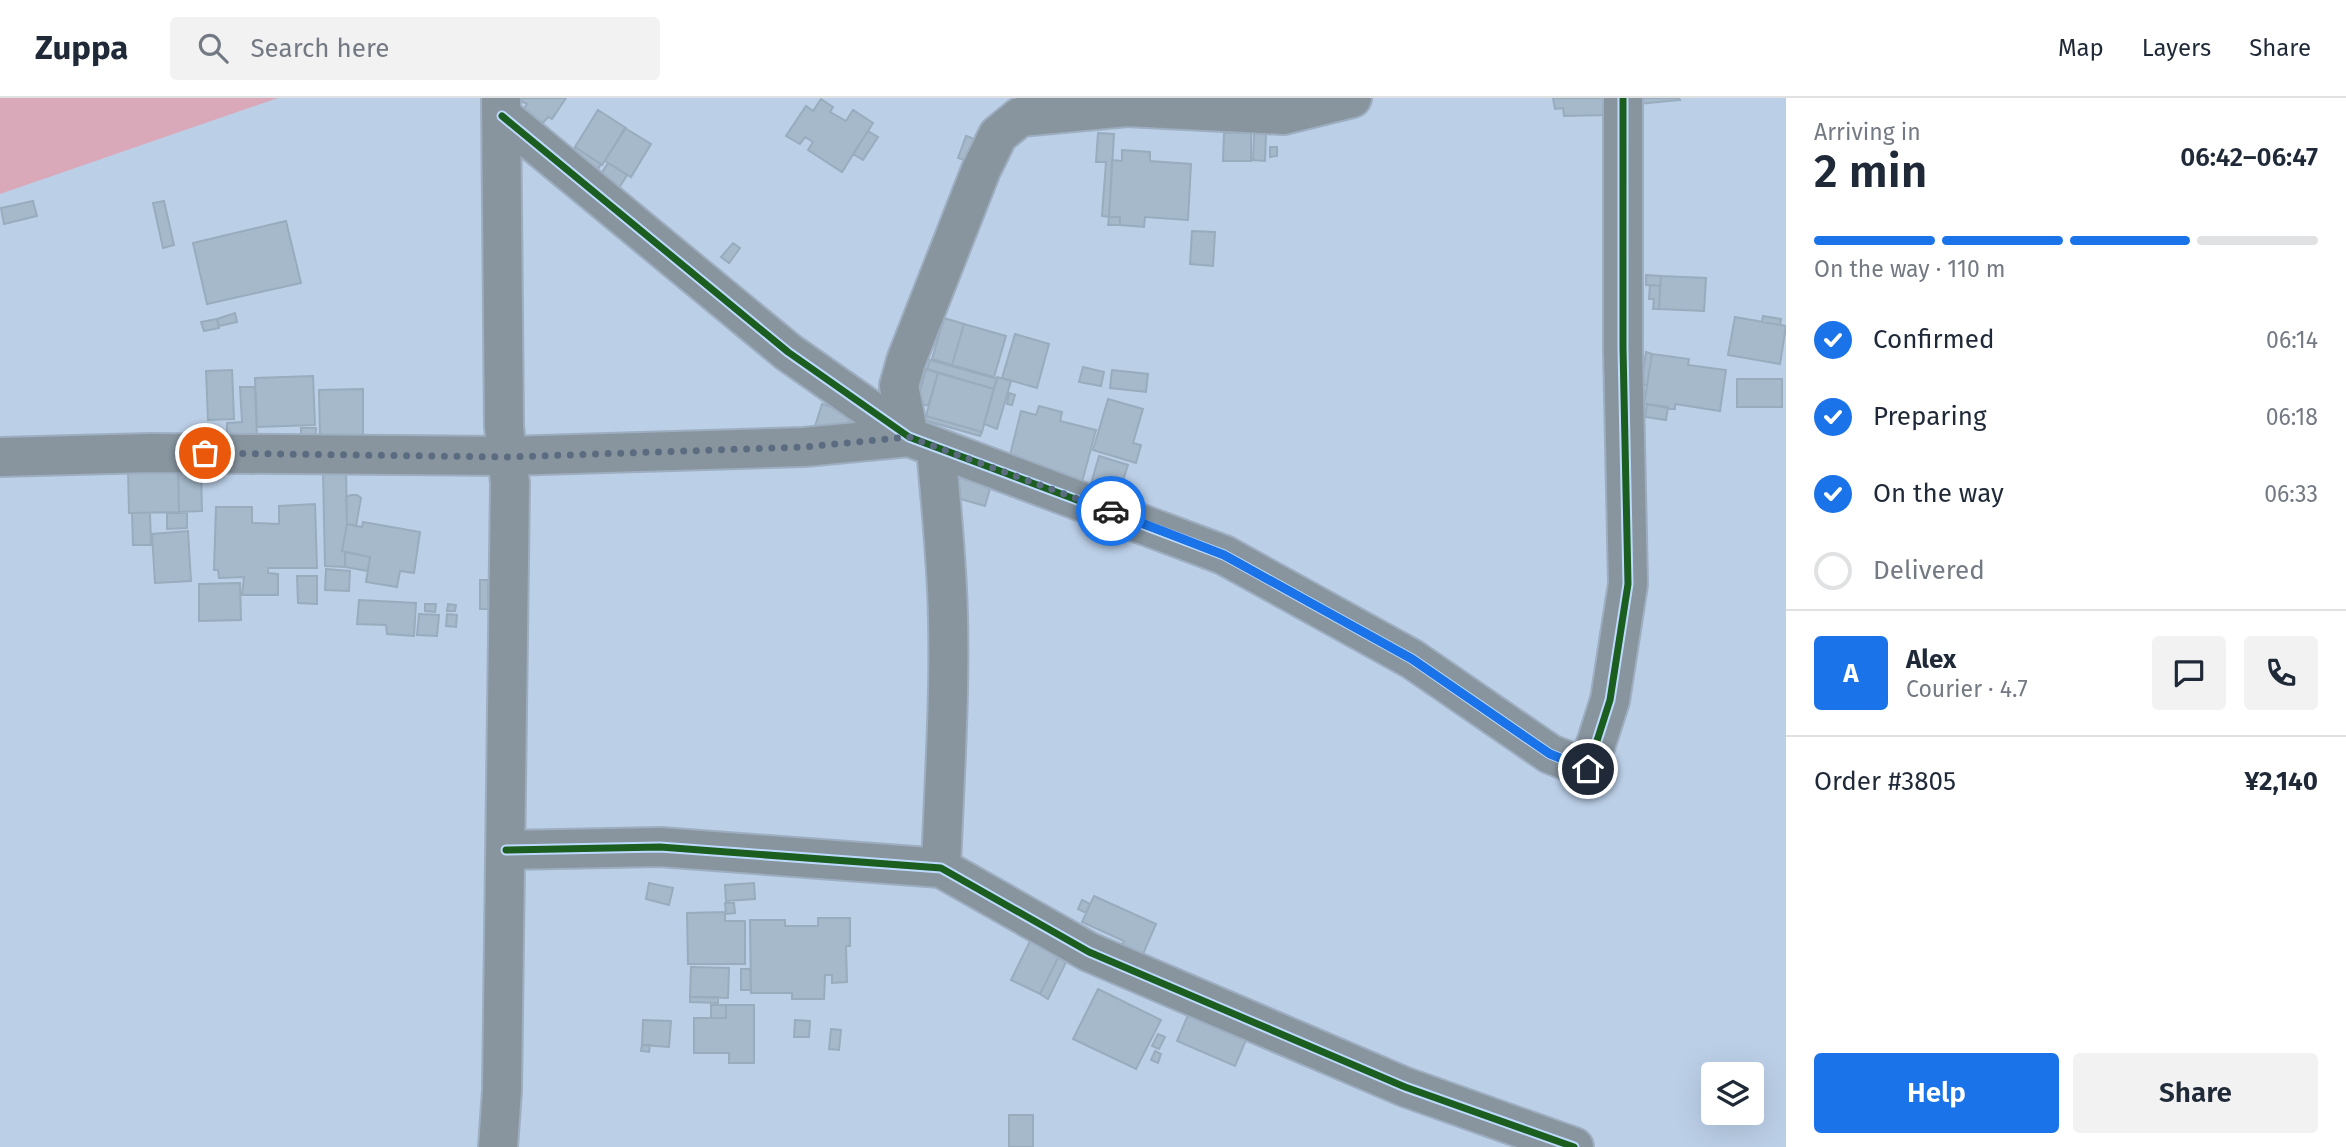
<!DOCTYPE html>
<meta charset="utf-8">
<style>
:root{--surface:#fff;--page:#f2f2f3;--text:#1f2937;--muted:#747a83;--line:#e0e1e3;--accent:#1a73e8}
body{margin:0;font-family:"Fira Sans",sans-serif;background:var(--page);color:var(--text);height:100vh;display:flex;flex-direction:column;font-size:26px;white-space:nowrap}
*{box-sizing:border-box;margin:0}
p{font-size:23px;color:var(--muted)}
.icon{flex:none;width:38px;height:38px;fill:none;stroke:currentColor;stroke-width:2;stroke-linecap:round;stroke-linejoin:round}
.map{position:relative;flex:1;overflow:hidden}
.sheet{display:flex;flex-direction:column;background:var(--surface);width:560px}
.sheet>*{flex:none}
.fabs{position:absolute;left:1701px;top:964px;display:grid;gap:14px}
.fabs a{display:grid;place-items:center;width:63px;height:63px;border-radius:7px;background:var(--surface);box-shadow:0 7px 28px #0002;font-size:35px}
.pin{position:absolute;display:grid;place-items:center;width:60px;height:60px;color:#fff;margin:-30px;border:4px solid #fff;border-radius:50%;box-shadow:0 2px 7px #0007}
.courier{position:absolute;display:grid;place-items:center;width:70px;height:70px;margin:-35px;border:5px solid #1a73e8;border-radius:50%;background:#fff;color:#222;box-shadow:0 2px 9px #0007}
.overview em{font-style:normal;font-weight:600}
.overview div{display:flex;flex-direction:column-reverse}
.overview{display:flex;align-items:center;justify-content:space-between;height:119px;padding:0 28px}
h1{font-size:46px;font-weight:600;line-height:52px}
.bar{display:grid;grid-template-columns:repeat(4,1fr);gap:10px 7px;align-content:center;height:84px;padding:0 28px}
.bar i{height:9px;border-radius:5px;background:var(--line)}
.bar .selected{background:var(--accent)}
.bar p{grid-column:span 4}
.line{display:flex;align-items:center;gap:18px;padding:0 28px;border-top:2px solid var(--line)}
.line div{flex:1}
.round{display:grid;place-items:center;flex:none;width:74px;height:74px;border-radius:7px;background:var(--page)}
ol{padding:0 28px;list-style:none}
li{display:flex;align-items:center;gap:21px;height:77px}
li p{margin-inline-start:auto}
li .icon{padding:7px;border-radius:50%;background:var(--accent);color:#fff;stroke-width:4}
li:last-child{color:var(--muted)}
li i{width:38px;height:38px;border:4px solid var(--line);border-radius:50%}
.cta{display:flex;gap:14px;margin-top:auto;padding:14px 28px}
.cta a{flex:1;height:80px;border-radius:7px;background:var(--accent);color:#fff;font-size:28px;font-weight:600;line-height:80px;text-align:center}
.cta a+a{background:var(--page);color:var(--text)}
header{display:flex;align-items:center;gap:42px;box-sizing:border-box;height:98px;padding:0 35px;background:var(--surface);border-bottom:2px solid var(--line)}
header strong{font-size:33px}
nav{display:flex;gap:38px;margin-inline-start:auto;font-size:24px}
.search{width:490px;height:63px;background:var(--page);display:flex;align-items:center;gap:18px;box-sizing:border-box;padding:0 24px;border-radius:7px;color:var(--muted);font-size:26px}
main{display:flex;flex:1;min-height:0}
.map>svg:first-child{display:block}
</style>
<header>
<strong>Zuppa</strong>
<div class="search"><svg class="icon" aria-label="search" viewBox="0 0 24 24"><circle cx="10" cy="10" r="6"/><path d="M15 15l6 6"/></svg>Search here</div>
<nav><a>Map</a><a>Layers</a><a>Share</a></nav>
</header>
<main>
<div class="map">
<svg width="1786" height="1049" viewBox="0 0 1786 1049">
<rect width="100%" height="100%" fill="#bbcfe7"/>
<!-- green -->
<path fill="#d9a9ba" d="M0,0h278l-278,96z"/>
<!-- building -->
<path fill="#a5b9ca" stroke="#98acbd" stroke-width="2" d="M523,0h43l-14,21 -4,-2 -5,6 -19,-14 3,-5 -6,-3z
M1553,0h53l2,17 -44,1 -1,-8 -8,1z
M1638,0h41l1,2 -41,4z
M821,1l12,8 -3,5 16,9 7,-11 20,13 -31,49 -34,-22 5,-8 -8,-5 -5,7 -14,-8 20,-30 7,5z
M598,12l28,18 -24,37 -27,-18z
M625,30l26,16 -20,33 -26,-16z
M868,33l10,6 -15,23 -10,-6z
M1098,35l16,1 -5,83 -7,-1 4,-54h-10z
M1224,35h27v28h-28z
M1254,36h12l-1,27 -12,-1z
M966,38l12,4 -8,22 -12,-4z
M575,49l26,17 -4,7 -24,-20z
M1270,49h7v9l-7,1z
M1122,52l28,2v9l41,3 -3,56 -43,-3 -1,10 -24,-2v-8h-11l3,-57 10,1z
M608,65l19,12 -8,13 -18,-14z
M33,103l4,15 -33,8 -3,-16z
M164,103l10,44 -11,3 -10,-45z
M1109,119h11v8h-12z
M286,123l15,62 -94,21 -14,-61z
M1192,133l23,1 -2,34 -23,-2z
M733,145l7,5 -11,15 -8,-6z
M1646,177l15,1 -1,10 -14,-1z
M1661,178l45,2 -2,33 -45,-2z
M1650,187l10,1 -1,23h-6l1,-10h-5z
M235,215l2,9 -18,4 -2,-7z
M1763,218l18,3 -1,6 -18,-3z
M1735,219l51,9 -6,38 -52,-9z
M944,220l20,6 -12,41 -20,-6z
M217,221l2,9 -15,3 -3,-9z
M964,226l42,12 -12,41 -42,-12z
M1015,236l34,10 -12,44 -35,-10z
M1646,254l6,2 -5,31h-6z
M1652,256l37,5 -1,6 38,5 -6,41 -45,-7v5l-31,-5z
M930,262l67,19 -3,10 -67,-20z
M1083,269l21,5 -3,14 -22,-4z
M926,271l12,4 -10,33 -11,-4z
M232,272l2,49 -26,1 -2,-49z
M1112,272l36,4 -2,18 -36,-4z
M938,275l56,16 -12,43 -56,-16z
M313,278l2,49 -58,2 -2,-49z
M997,279l14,4 -14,48 -13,-5z
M1737,281h45v28h-45z
M240,289h15l2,51h-30v-15l15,-1z
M363,291v48l-43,1 -1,-48z
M1009,295l6,2 -3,10 -5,-1z
M1108,301l35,10 -10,34 8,2 -5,18 -43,-13z
M822,306l30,10 -8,22 -29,-10z
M1647,306l21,3 -2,13 -21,-3z
M1039,308l23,6 -2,9 36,9 -14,52 -74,-19 13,-52 15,4z
M926,318l56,16 -2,4 -56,-16z
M301,330h15l-1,12h-14z
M1099,358l29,9 -11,34 -28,-8z
M178,369l1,45 -50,1 -1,-45z
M962,371l31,9 -8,28 -31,-9z
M178,373h23l1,40 -23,1z
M323,373h23l1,53 -5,27 3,1v15l-20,-1z
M351,397h6l4,3 -5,28 -9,-2 -1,-27z
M315,406l2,64h-49v5l10,1v21h-36l2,-18 -25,1 -1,-8h-4l2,-63h36v16l27,1v-18z
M132,415h18l1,32h-18z
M167,415h20v15l-20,1z
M363,424l57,10 -6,41 -14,-2 -3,16 -31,-5 4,-25 -28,-6 5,-27 15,3z
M188,433l3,50 -36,2 -3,-49z
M345,454l25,5 -2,14 -23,-4z
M326,471l24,2 -1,20 -24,-1z
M297,478h20v28l-19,-1z
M480,482h8v29h-8z
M240,485l1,37 -42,1v-37z
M359,502l57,3 -2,33 -27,-2 -1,-9 -29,-1z
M425,506h11l-1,8 -10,-1z
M448,506l8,1 -1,6h-8z
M419,516l20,1 -2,21 -20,-1z
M447,516l10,1 -1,12 -10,-1z
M649,785l24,5 -4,17 -23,-6z
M754,785l1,16 -29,2 -1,-16z
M1094,798l62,28 -13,30 -21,-9 2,-4 -42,-19z
M1082,802l8,4 -4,9 -8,-4z
M725,805h9l1,10 -9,1z
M725,814v9h20v43h-57l-1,-51z
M818,820h32v28h-4l1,36 -15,1v-8h-7l-1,24h-32v-6h-41l-1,-73h35v6h33z
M1032,839l29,15 -21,42 -29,-14z
M1062,852l8,4 -22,45 -8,-5z
M691,869l38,1 -1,30 -38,-1z
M741,871h9l1,21h-10z
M1098,891l63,31 -25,49 -63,-30z
M690,899h28v6l-28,-1z
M711,907h15v13h-15z
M726,907h28v58h-25v-10h-35v-35h32z
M1188,917l58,25 -11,26 -58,-25z
M643,922l28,1 -2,26 -27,-2z
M795,922l15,1 -1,16h-15z
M831,931l10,1 -2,20 -10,-1z
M1158,936l7,3 -6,12 -7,-3z
M642,947h8l-1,7 -8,-1z
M1155,953l6,3 -3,9 -7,-3z
M1009,1017h24v32h-24z"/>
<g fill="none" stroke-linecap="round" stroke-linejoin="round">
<!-- minor casing -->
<g stroke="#9eaec1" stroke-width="42">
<path id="minor" d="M502,18l286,236 121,85 315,118 188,104 138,95 38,15 22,-69 18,-116 -5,-236v-250
M909,339l-10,-51 7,-25 75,-191 17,-35 22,-18 107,-10 156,8 69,-17
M936,350c5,57 11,113 12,170 2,83 -4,167 -7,250
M0,359l150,-4 358,3 296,-9 105,-10
M506,752l154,-3 281,21 148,84 316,135 169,60
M498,1049l4,-57 8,-607 -6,-57 -3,-326"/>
</g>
<!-- minor -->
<use href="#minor" stroke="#88959f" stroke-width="38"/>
<!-- cycleway casing -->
<g stroke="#bddafe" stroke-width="11">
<path id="cycleway" d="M502,18l286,236 121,85 315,118 188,104 138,95 38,15 22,-69 18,-116 -5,-236v-250
M506,752l154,-3 281,21 148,84 316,135 169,60"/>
</g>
<!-- cycleway -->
<use href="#cycleway" stroke="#1b5e20" stroke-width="7"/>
</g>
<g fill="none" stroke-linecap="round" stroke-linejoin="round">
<!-- done -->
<path stroke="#5c6c80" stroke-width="7" stroke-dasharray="0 12.6" d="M205,355l303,4 296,-10 105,-10 202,74"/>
<!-- route -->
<path stroke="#1a73e8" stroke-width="9" d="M1111,413l113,44 188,104 138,95 38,15"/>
</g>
</svg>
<div class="fabs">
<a><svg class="icon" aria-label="layers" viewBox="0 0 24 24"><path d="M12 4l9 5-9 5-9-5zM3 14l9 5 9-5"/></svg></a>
</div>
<div class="pin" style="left:205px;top:355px;background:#ea580c"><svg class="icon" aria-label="bag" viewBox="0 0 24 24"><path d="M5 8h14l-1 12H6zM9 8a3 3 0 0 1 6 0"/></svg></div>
<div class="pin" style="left:1588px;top:671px;background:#1f2937"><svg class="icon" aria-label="home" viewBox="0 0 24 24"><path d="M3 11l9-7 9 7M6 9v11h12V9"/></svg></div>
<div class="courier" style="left:1111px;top:413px"><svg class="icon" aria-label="car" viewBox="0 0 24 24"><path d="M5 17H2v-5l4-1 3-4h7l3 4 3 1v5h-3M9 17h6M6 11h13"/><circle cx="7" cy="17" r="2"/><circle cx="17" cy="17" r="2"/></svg></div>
</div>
<section class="sheet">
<div class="overview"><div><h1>2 min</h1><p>Arriving in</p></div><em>06:42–06:47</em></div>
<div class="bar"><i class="selected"></i><i class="selected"></i><i class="selected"></i><i></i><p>On the way · 110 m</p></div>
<ol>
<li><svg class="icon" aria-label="check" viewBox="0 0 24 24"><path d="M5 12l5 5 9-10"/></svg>Confirmed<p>06:14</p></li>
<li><svg class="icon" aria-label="check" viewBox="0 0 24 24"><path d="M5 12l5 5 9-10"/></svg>Preparing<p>06:18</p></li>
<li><svg class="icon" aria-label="check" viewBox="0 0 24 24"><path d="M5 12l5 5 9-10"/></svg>On the way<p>06:33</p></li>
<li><i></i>Delivered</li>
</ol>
<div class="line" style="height:126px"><b class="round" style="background:var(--accent);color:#fff">A</b><div><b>Alex</b><p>Courier · 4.7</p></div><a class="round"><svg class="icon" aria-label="chat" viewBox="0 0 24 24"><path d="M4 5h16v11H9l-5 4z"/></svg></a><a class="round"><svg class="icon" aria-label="phone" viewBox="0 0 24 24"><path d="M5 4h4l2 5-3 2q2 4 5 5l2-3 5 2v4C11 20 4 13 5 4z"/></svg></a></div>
<div class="line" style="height:91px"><div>Order #3805</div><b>¥2,140</b></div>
<div class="cta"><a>Help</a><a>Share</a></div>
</section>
</main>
